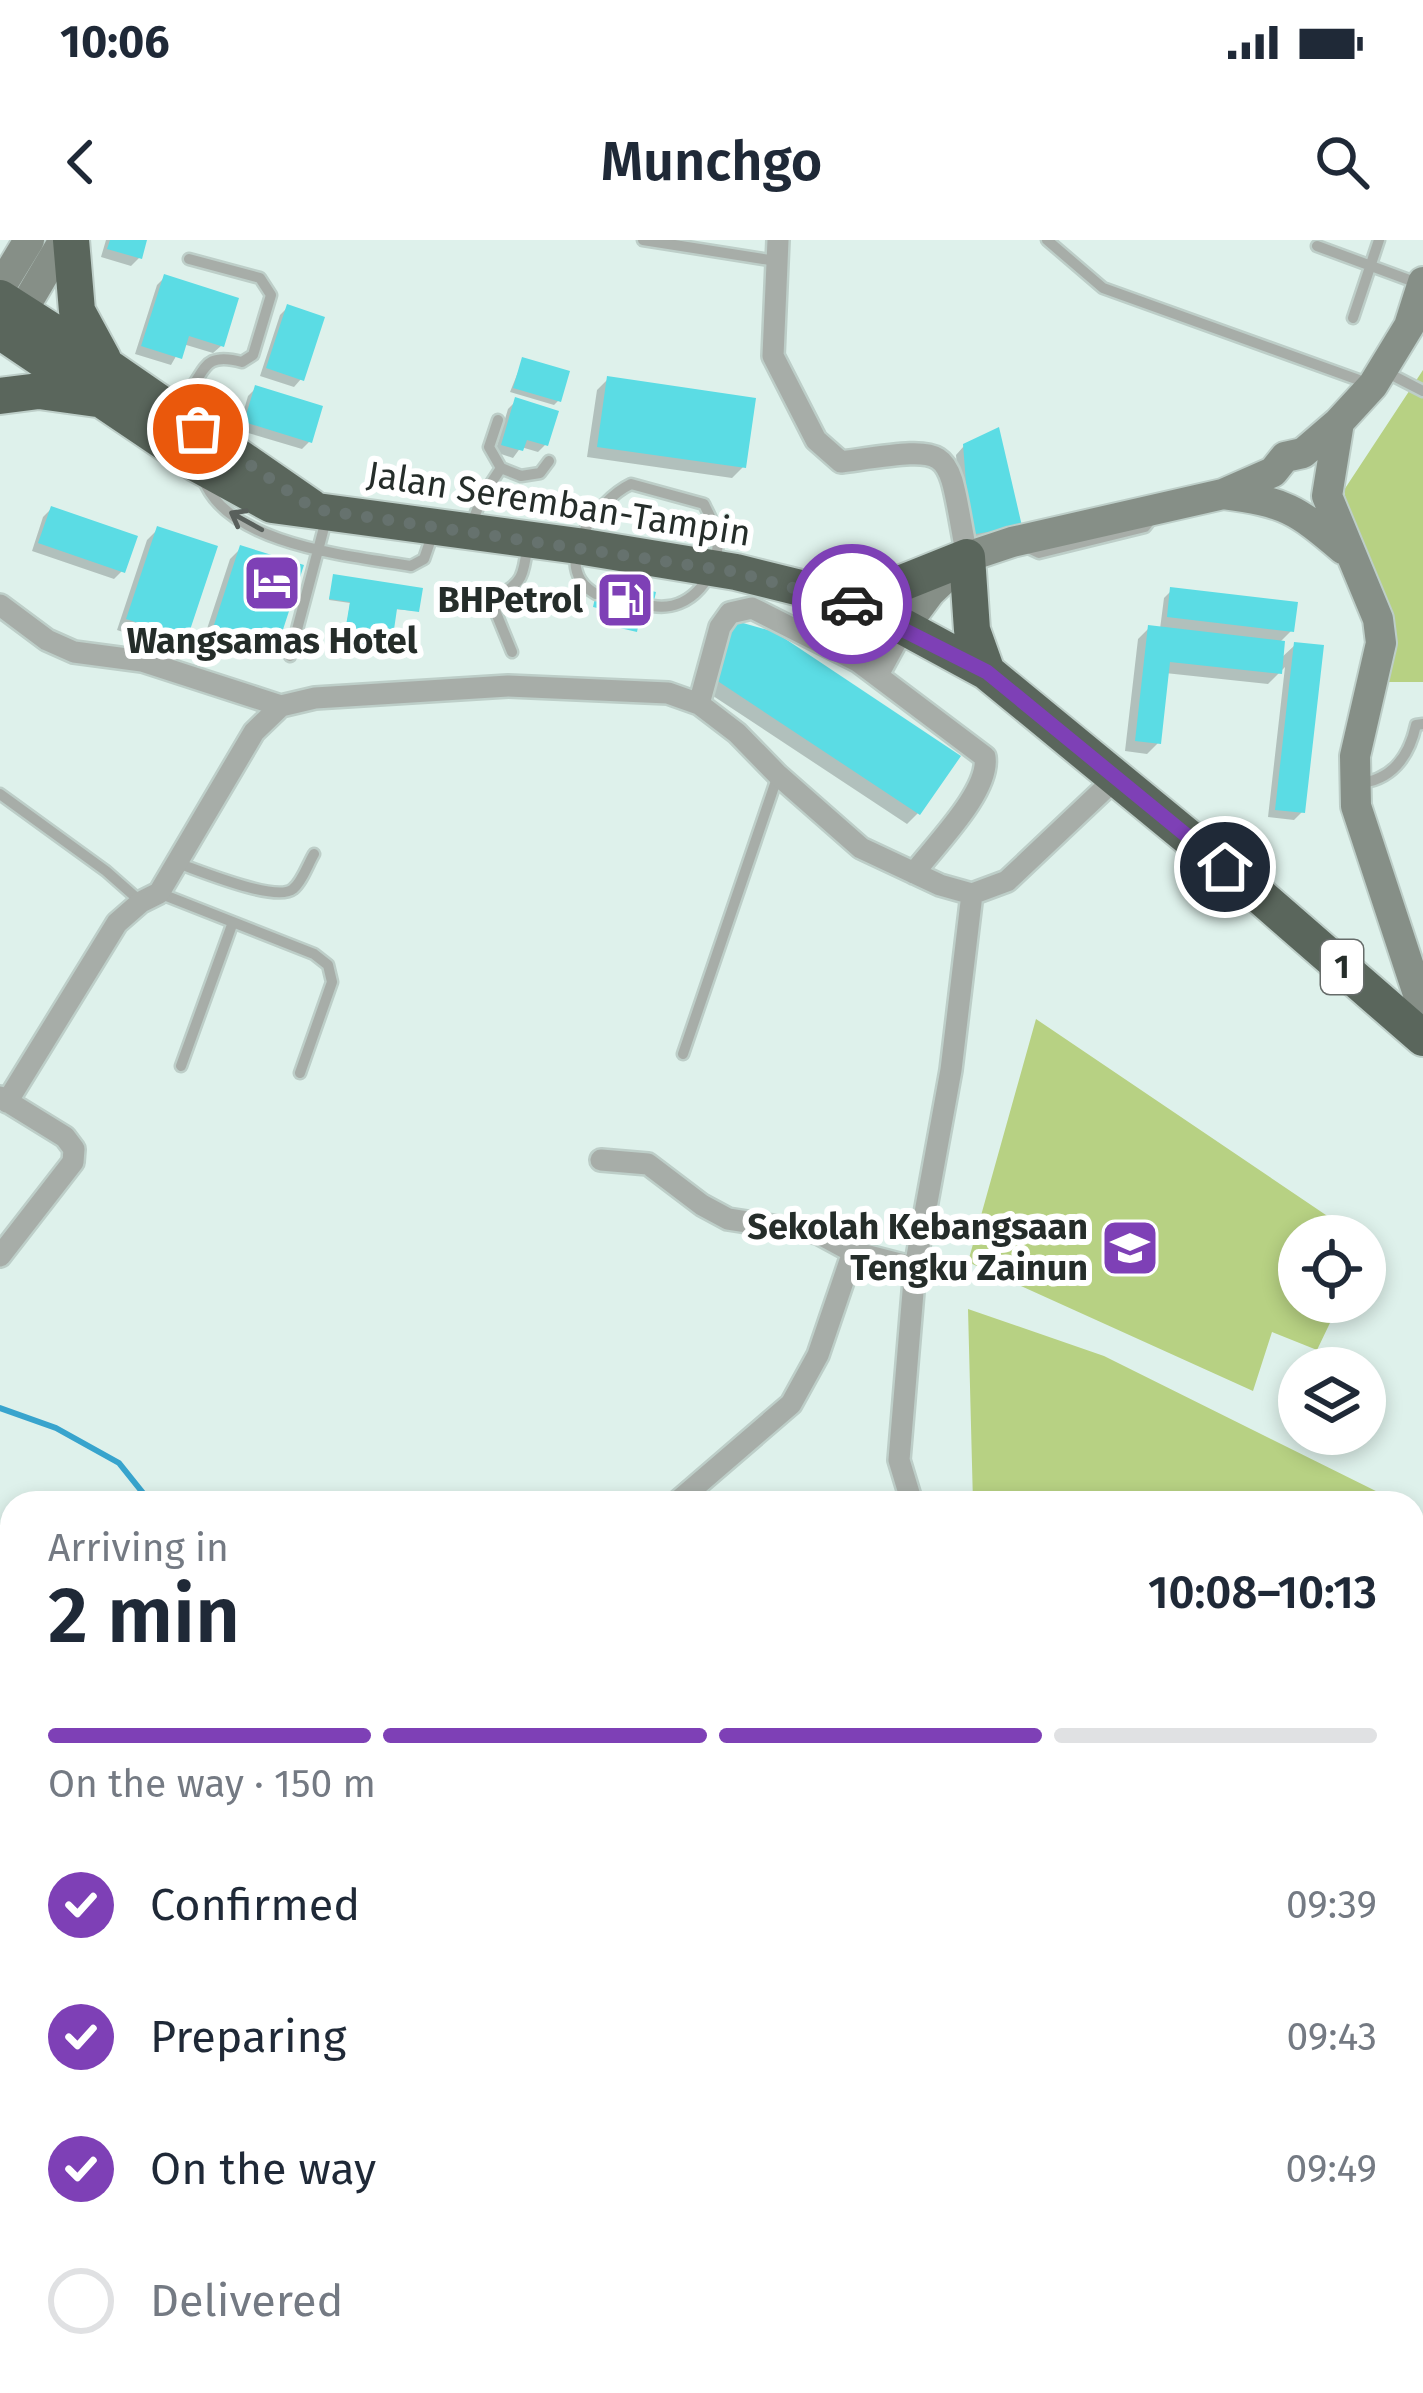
<!DOCTYPE html>
<meta charset="utf-8">
<style>
:root{--surface:#fff;--page:#f6f6f7;--text:#1f2937;--muted:#747a83;--line:#e0e1e3;--accent:#7e40b6}
body{margin:0;font-family:"Fira Sans",sans-serif;background:var(--page);color:var(--text);height:100vh;display:flex;flex-direction:column;font-size:45px;white-space:nowrap}
*{box-sizing:border-box;margin:0}
p{font-size:39px;color:var(--muted)}
.icon{flex:none;width:66px;height:66px;fill:none;stroke:currentColor;stroke-width:2;stroke-linecap:round;stroke-linejoin:round}
.map{position:relative;flex:1;overflow:hidden}
.sheet{position:absolute;left:0px;top:1251px;width:1425px;height:903px;display:flex;flex-direction:column;background:var(--surface);border-radius:36px 36px 0 0;box-shadow:0 6px 18px #0003}
.sheet>*{flex:none}
.controls{position:absolute;left:1278px;top:975px;display:grid;gap:24px}
.controls a{display:grid;place-items:center;width:108px;height:108px;border-radius:50%;background:var(--surface);box-shadow:0 6px 18px #0003;font-size:60px}
.pin{position:absolute;display:grid;place-items:center;width:102px;height:102px;color:#fff;margin:-51px;border:6px solid #fff;border-radius:50%;box-shadow:0 3px 12px #0007}
.courier{position:absolute;display:grid;place-items:center;width:120px;height:120px;margin:-60px;border:9px solid #7e40b6;border-radius:50%;background:#fff;color:#222;box-shadow:0 3px 15px #0007}
.overview em{font-style:normal;font-weight:600}
.overview div{display:flex;flex-direction:column-reverse}
.overview{display:flex;align-items:center;justify-content:space-between;height:204px;padding:0 48px}
h1{font-size:78px;font-weight:600;line-height:90px}
.bar{display:grid;grid-template-columns:repeat(4,1fr);gap:18px 12px;align-content:center;height:144px;padding:0 48px}
.bar i{height:15px;border-radius:9px;background:var(--line)}
.bar .active{background:var(--accent)}
.bar p{grid-column:span 4}
ol{padding:0 48px;list-style:none}
li{display:flex;align-items:center;gap:36px;height:132px}
li p{margin-inline-start:auto}
li .icon{padding:12px;border-radius:50%;background:var(--accent);color:#fff;stroke-width:4}
li:last-child{color:var(--muted)}
li i{width:66px;height:66px;border:6px solid var(--line);border-radius:50%}
.status{display:flex;justify-content:space-between;align-items:center;height:84px;padding:0 60px;background:var(--surface);direction:ltr}
.status svg{height:33px;fill:currentColor}
header{display:flex;justify-content:space-between;align-items:center;height:156px;padding:0 48px;background:var(--surface);font-size:54px;font-weight:600}
.map>svg:first-child{display:block}
</style>
<div class="status"><b>10:06</b><svg viewBox="0 0 49 12"><path d="M0 12V9h3v3zM5 12V6h3v6zM10 12V3h3v9zM15 12V0h3v12zM26 1h20v11H26zM47 4h2v5h-2z"/></svg></div>
<header><svg class="icon" aria-label="back" viewBox="0 0 24 24"><path d="M15 5l-7 7 7 7"/></svg>Munchgo<svg class="icon" aria-label="search" viewBox="0 0 24 24"><circle cx="10" cy="10" r="6"/><path d="M15 15l6 6"/></svg></header>
<div class="map">
<svg width="1423" height="2153" viewBox="0 0 1423 2153">
<rect width="100%" height="100%" fill="#def1eb"/>
<!-- green -->
<path fill="#b7d183" d="M1423,130v312h-46l-33,-192z
M1036,779l321,217h-58v66h41l-23,48 -45,-18 -19,59 -285,-129z
M968,1069l136,47 296,147h-427z
M1413,1270l10,5v220l-10,17z"/>
<!-- shadow -->
<path fill="#0003" d="M106,0h38l-5,18 -8,8 -30,-9z
M165,37l56,69 -8,7 -30,-9 -12,21 -36,-11 22,-69z
M288,67l13,72 -7,8 -34,-11 20,-61z
M523,120l35,41 -4,4 -44,-13z
M608,139l135,88 -11,11 -145,-21 10,-67z
M256,148l54,53 -8,8 -64,-19 10,-34z
M516,161l30,43 -8,8 -17,-5 -8,11 -18,-6 13,-43z
M964,206l47,87 -48,9 -7,-87z
M51,269l71,62 -8,8 -82,-28 11,-34z
M158,289l26,109 -11,11 -56,-19 30,-90z
M241,308l33,98 -11,11 -59,-19 26,-79z
M334,337l82,34 -22,-2 -7,41 -43,-6 6,-41 -21,-3z
M1172,350l119,41 -12,12 1,16 15,-14 7,167 -8,8 -26,-3 17,-150 -17,17 -103,-11 -7,70 -11,11 -22,-3 13,-112 11,-11 11,1 4,-31z
M737,384l181,189 -11,11 -209,-138 27,-50z"/>
<g fill="none" stroke-linecap="round" stroke-linejoin="round">
<!-- stream -->
<path stroke="#38a4cd" stroke-width="6" d="M0,1168l56,20 63,35 32,40
M897,2142l1,11"/>
</g>
<!-- building -->
<path fill="#5bdce4" d="M110,0h37l-5,19 -35,-10z
M164,34l75,24 -15,49 -35,-11 -7,23 -41,-13z
M287,64l38,13 -21,64 -38,-13z
M522,117l48,14 -9,31 -48,-14z
M607,136l149,22 -10,70 -149,-21z
M255,145l68,21 -11,37 -68,-21z
M515,157l44,14 -11,35 -21,-6 -4,11 -22,-6z
M999,187l23,99 -52,9 -7,-91z
M51,266l87,30 -13,37 -87,-30z
M157,286l61,20 -31,93 -61,-20z
M240,305l64,20 -27,83 -64,-20z
M333,334l90,14 -4,24 -22,-3 -6,41 -48,-7 7,-41 -21,-3z
M599,339l57,13 -6,27 -10,-2 -3,15 -30,-7 3,-14 -17,-4z
M1170,347l128,15 -4,30 -127,-15z
M736,381l39,11 186,124 -41,59 -213,-141z
M1148,385l137,16 -3,33 -112,-12 -9,82 -26,-3z
M1294,402l30,3 -19,168 -30,-3z"/>
<g fill="none" stroke-linecap="round" stroke-linejoin="round">
<!-- lane casing -->
<g stroke="#bdcec8" stroke-width="15">
<path id="lane" d="M643,0l133,21
M1047,0l56,48 267,96
M1317,6l103,38
M1353,78l26,-78
M1386,132l37,19
M174,163c35,-21 20,-54 68,-41l11,-7 18,-60 -11,-17 -71,-19
M498,180l-9,27 12,21
M203,238c23,67 148,78 208,88l13,-7 10,-29
M472,283l10,-26 19,-29 20,8 19,-3 9,-12
M1024,306l15,7 106,-26 7,-9
M596,354c-49,-27 1,-94 35,-110l73,20c5,11 13,24 14,35 0,36 -26,73 -65,67
M512,412l-18,-44 4,-13c24,-10 26,-22 29,-47
M290,416l36,-136
M1358,543c33,-2 51,-26 58,-58l7,-1
M0,554l106,77 34,30
M177,623c21,7 99,40 116,26 9,-7 15,-25 21,-35
M159,653l155,61 14,11 4,17 -32,91
M683,814l95,-279
M181,826l52,-144"/>
</g>
<!-- street casing -->
<g stroke="#bdcec8" stroke-width="26">
<path id="street" d="M778,0l-5,116 43,84 25,22c119,-16 104,-20 126,95
M0,365l47,35 27,12 68,9 139,45
M879,433l25,-46
M699,464l21,-77 10,-14 22,-5 107,54 126,95c5,34 -50,88 -71,116
M0,857l65,40 9,12 -1,13 -73,94
M7,862l110,-179 24,-21 18,-9 95,-161 27,-26 34,-8 193,-12 160,7 31,11 38,29 41,42 83,73 79,37 32,9 35,-13 109,-103
M601,920l47,4 54,41 26,14 90,14 35,19 62,16 36,-198 21,-176
M676,1263l115,-99 27,-49 35,-103
M912,1263l-13,-43 16,-192
M0,1457l12,16
M0,1811l12,-9
M0,1912l12,18
M1413,2061l10,21
M152,2142l8,11
M424,2142l3,11
M736,2153l14,-11"/>
</g>
<!-- secondary casing -->
<g stroke="#bdcec8" stroke-width="34">
<path id="secondary" d="M0,48l29,-48
M22,71l42,-71
M1339,182l-12,74 51,123 3,24 -26,113 1,50 67,203
M1223,254c62,8 73,15 120,55
M904,387l26,-35 37,-35 45,-15 211,-48 50,-22 12,-15 18,-4 36,-31 34,-37 36,-59 14,-44"/>
</g>
<!-- highway casing -->
<g stroke="#bdcec8" stroke-width="40">
<path id="highway" d="M71,0l6,71 26,48
M0,58l108,69 203,140
M0,91l197,133 75,41 306,41 158,26 105,26 63,29 83,45 274,225 162,141
M0,156l39,-5 58,8
M841,358l56,-13 70,-28 5,73 15,42"/>
</g>
<!-- lane -->
<use href="#lane" stroke="#a7ada8" stroke-width="10"/>
<!-- street -->
<use href="#street" stroke="#a7ada8" stroke-width="21"/>
<!-- secondary -->
<use href="#secondary" stroke="#868f87" stroke-width="30"/>
<!-- highway -->
<use href="#highway" stroke="#5a665c" stroke-width="36"/>
</g>
<!-- one-way arrows -->
<defs><path id="oneway-shaft" d="M-6 0H5M1.5-3L5.5 0L1.5 3" fill="none" stroke-width="1.6" stroke-linecap="round" stroke-linejoin="round" transform="scale(3)"/></defs>
<use stroke="#59605c" href="#oneway-shaft" transform="translate(246 281) rotate(-151)"/>
<g fill="none" stroke-linecap="round" stroke-linejoin="round">
<!-- done -->
<path stroke="#66726e" stroke-width="12" stroke-dasharray="0 21.6" d="M198,189l116,80 422,63 116,32"/>
<!-- route -->
<path stroke="#7e40b6" stroke-width="15" d="M852,364l135,68 238,195"/>
</g>
<!-- icons -->
<defs>
<g id="hotel-square" transform="scale(3)"><rect x="-9" y="-9" width="18" height="18" rx="4" fill="#7e40b6" stroke="#fff"/><path d="M-6-4.5h1.5V1H6V5H4.5V3h-9V5H-6ZM-4 0a1.8 1.8 0 1 1 3.6 0ZM.5 0V-2.5h3Q6-2.5 6 0Z" fill="#fff"/></g>
<g id="fuel-square" transform="scale(3)"><rect x="-9" y="-9" width="18" height="18" rx="4" fill="#7e40b6" stroke="#fff"/><path d="M-5.5-6h7V0h2V4h1.3V-2.5L3-4.5l.8-.8L6-3V5H2.5V1h-1V6h-7ZM-4.2-4.7v3.2H.2V-4.7Z" fill="#fff"/></g>
<g id="school-square" transform="scale(3)"><rect x="-9" y="-9" width="18" height="18" rx="4" fill="#7e40b6" stroke="#fff"/><path d="M0-5L7-2L0 1L-7-2ZM-4 1L0 2.5L4 1V4Q0 6-4 4Z" fill="#fff"/></g>
</defs>
<g fill-rule="evenodd">
<use href="#hotel-square" x="272" y="343"/>
<use href="#fuel-square" x="625" y="360"/>
<use href="#school-square" x="1130" y="1008"/>
</g>
<g text-anchor="middle" dominant-baseline="central" stroke-width="12" stroke-linejoin="round" paint-order="stroke">
<!-- shield labels -->
<rect fill="#fff" stroke="#666c6a" stroke-width="3" x="1321" y="700" width="42" height="54" rx="9"/>
<g font-size="33" font-weight="bold" fill="#252d2a">
<text x="1342" y="727">1</text>
</g>
<!-- street labels -->
<g font-size="36" fill="#252d2a" stroke="#fff">
<text transform="translate(559 264) rotate(9)">Jalan Seremban-Tampin</text>
</g>
<!-- poi labels -->
<g font-size="36" font-weight="bold" fill="#252d2a" stroke="#fff" text-anchor="end">
<text x="583" y="360">BHPetrol</text>
<text x="272" y="401" text-anchor="middle">Wangsamas Hotel</text>
<text x="1088" y="987">Sekolah Kebangsaan<tspan x="1088" dy="41">Tengku Zainun</tspan></text>
</g>
</g>
</svg>
<div class="controls">
<a><svg class="icon" aria-label="locate" viewBox="0 0 24 24"><circle cx="12" cy="12" r="6"/><path d="M12 2v4M12 18v4M2 12h4M18 12h4"/></svg></a>
<a><svg class="icon" aria-label="layers" viewBox="0 0 24 24"><path d="M12 4l9 5-9 5-9-5zM3 14l9 5 9-5"/></svg></a>
</div>
<div class="pin" style="left:198px;top:189px;background:#ea580c"><svg class="icon" aria-label="bag" viewBox="0 0 24 24"><path d="M5 8h14l-1 12H6zM9 8a3 3 0 0 1 6 0"/></svg></div>
<div class="pin" style="left:1225px;top:627px;background:#1f2937"><svg class="icon" aria-label="home" viewBox="0 0 24 24"><path d="M3 11l9-7 9 7M6 9v11h12V9"/></svg></div>
<div class="courier" style="left:852px;top:364px"><svg class="icon" aria-label="car" viewBox="0 0 24 24"><path d="M5 17H2v-5l4-1 3-4h7l3 4 3 1v5h-3M9 17h6M6 11h13"/><circle cx="7" cy="17" r="2"/><circle cx="17" cy="17" r="2"/></svg></div>
<section class="sheet">
<div class="overview"><div><h1>2 min</h1><p>Arriving in</p></div><em>10:08–10:13</em></div>
<div class="bar"><i class="active"></i><i class="active"></i><i class="active"></i><i></i><p>On the way · 150 m</p></div>
<ol>
<li><svg class="icon" aria-label="check" viewBox="0 0 24 24"><path d="M5 12l5 5 9-10"/></svg>Confirmed<p>09:39</p></li>
<li><svg class="icon" aria-label="check" viewBox="0 0 24 24"><path d="M5 12l5 5 9-10"/></svg>Preparing<p>09:43</p></li>
<li><svg class="icon" aria-label="check" viewBox="0 0 24 24"><path d="M5 12l5 5 9-10"/></svg>On the way<p>09:49</p></li>
<li><i></i>Delivered</li>
</ol>
</section>
</div>
